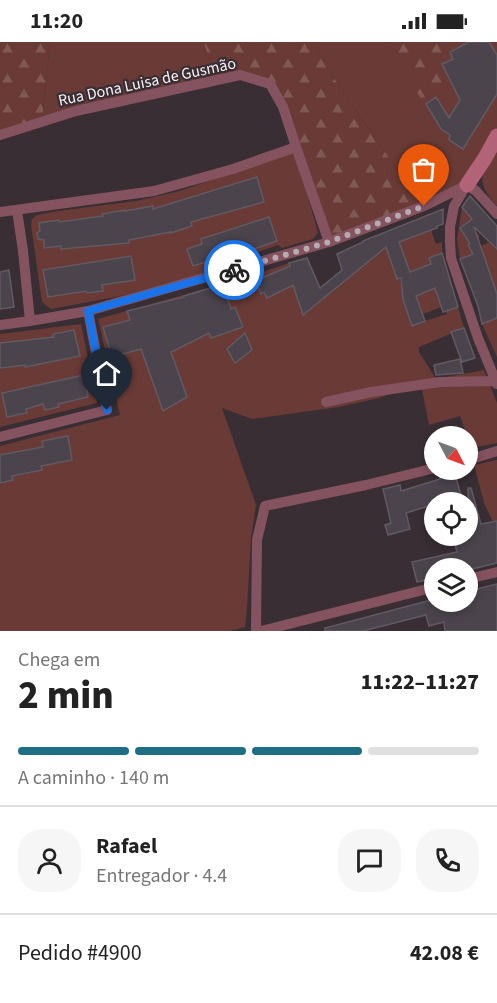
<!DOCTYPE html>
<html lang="pt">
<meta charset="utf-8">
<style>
:root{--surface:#fff;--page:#f6f6f6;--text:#222;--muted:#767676;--line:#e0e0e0;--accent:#1e6e84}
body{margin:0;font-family:"Source Sans 3",sans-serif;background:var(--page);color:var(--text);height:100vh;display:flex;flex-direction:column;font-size:22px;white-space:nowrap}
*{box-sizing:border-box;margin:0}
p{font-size:20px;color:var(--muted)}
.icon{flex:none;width:33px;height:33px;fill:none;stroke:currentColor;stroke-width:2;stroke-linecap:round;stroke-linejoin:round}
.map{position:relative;height:589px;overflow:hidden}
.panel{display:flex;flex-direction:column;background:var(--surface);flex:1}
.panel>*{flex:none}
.needle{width:39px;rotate:131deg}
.controls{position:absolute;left:424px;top:384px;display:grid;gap:12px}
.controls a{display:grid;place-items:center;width:54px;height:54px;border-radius:50%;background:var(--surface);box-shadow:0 3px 9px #0003;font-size:30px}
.pin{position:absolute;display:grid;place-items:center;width:51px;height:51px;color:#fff;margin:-62px -26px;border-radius:50% 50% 50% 0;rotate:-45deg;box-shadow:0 0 6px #0007}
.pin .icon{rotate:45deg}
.courier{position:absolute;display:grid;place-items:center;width:60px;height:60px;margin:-30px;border:4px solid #1a73e8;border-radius:50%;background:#fff;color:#222;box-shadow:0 2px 8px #0007}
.summary em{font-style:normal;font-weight:800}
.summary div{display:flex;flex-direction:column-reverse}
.summary{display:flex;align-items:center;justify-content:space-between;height:102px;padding:0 18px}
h1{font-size:39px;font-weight:800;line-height:45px}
.bar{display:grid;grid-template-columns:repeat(4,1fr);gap:9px 6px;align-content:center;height:72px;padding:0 18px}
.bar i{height:8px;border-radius:4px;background:var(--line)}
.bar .current{background:var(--accent)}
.bar p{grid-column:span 4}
.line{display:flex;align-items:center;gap:15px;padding:0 18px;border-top:2px solid var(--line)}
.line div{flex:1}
.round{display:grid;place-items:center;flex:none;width:63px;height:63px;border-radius:24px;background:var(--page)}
.status{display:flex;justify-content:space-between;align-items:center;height:42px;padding:0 30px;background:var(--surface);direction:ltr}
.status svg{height:16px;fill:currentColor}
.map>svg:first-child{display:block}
</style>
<div class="status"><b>11:20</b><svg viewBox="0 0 49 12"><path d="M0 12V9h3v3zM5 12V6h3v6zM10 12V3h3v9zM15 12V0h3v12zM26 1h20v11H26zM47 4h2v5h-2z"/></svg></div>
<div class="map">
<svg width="497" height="589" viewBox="0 0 497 589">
<defs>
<pattern id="forest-firs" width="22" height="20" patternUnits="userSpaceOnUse" patternTransform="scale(1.5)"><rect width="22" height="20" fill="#6a3b36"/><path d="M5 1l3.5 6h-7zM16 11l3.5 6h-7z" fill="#805854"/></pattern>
</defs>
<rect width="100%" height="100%" fill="#382e34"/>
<!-- green -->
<path fill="#6a3b36" d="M50,0h153l15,38 -176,41z
M313,0h76l49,15 30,-15h29v164c-8,-9 -17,-20 -14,-33l-63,31c-34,-55 -77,-105 -107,-162z
M295,108l23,83 -5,6 -31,9 -4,-3 -61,21 -2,4 -94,26 -70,13 -9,-7 -11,-77 1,-6 5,-4 21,-4 78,-10 44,-10z
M462,165l10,12 -12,8 6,10 9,-7 5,7 -12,8 3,6 18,-9 8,7v49l-20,8 -2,-9 20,-7 -29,-16 22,-8 -6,-15 -22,8 -3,-20z
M431,188l5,14 6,-2v11l-13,5 2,6 -34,13c9,10 12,35 15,48l35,-11 -1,-3 12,-4 6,21 -45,19v5l17,27 48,-9 13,33v40l-26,5 -11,-32 -31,9 -8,-41 -42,14 -40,9 -87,12 -30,-11 34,97 -5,33 -4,71 -2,18 -15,4h-230v-185l120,-31 -22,-96 156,-44 35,-12 17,49 80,-65 21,19 -8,-24z
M450,240l-11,17 2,8 -18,7 -10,-26 14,3z
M497,276v39l-15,-33z
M81,282l16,79 -97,24v-93z
M497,418v61h-4l-8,-15 -11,-41z"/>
<!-- forest -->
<path fill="url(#forest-firs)" d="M0,0h50l-8,79 -42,14z
M203,0h110c30,57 73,107 107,162l-89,36 -61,-156 -30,-9 -22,5z
M389,0h79v1l-30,14 15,29 -31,15z"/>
<!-- building -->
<path fill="#4b444d" stroke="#615a63" stroke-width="1.5" d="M469,0h20l8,13v39l-34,55 -14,-9 1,-5 -9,-6 -15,-25 10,-7 13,21 11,-18 -18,-36 11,-5 -3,-7z
M257,135l7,25 -73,20 1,4 -21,7v-1l-42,8v3l-68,6v-3l-17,2v-8l-6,-1 -1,-6 3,-2 -1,-8 20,-3v2l44,-6 -1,-2 23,-4v1l28,-5v3z
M470,154l27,30v23l-23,-22 23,67v24l-15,6 -4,-18 -18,-47 13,-5 -5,-9 2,-1 -10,-16 12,-9 -10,-12z
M443,167v15l-6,2v2l-38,14 11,30 21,-8 -2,-6 13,-5 1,3 15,51 -15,5 -8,-24 -19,8 9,25 -13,5 -9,-27 -2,-21 -4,1 -11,-32 -83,68 -10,-30 -26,13 -3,-6 -3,2 -6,-13 35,-15 -1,-3 18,-5 13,30 22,-18 -5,-16 26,-12v-1z
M269,175l8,24 -64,22 -1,-3 -19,6 -6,-17 15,-5 -1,-5z
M131,214l4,24 -33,5 1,6 -16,2 -1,-2 -38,6 -5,-27z
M9,228l5,37 -14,2v-37z
M223,242l8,25 4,-2 8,20 -32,11 -2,-5 -38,19 16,45 -24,14 -22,-62 -29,8 -9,-30 27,-7 -3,-9 57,-14v-1z
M464,286l11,30 -13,4 -11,-30z
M74,288l6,26 -55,11v-2l-25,3v-25l54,-6 -1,-3z
M245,291l7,17 -17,13 -8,-14z
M460,317l3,14 -27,2 -2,-10z
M84,333l4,22 -30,7 1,3 -14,3 -2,-6 -17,5 1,4 -20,4 -5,-24z
M68,394l4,24 -31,6 1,4 -30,6 1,4 -13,3v-28l43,-8 -1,-6z
M454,429l9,31h-28v2l-29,9 4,16 -22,6 -3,-10 6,-2 -8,-34 17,-4 1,6 39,-12v-4z
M468,446h3l10,36 16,-3v42l-29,7v-2h-33v10l-18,4 -5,-20 45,-10 -4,-16h15z
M497,542v47h-52l-1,-9 -15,4 -3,-11 -63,16h-38v-3l110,-29v3h33v-11z"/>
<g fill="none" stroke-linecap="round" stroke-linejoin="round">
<!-- street -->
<path stroke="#85525f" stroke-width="10" d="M0,93l76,-24 164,-36 30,9 13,23 13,40
M467,143l9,6 21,23
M466,144l-12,20 -4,21v15l1,16 27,80 19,46
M17,168l6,41 7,70
M0,170l154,-21 79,-22 63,-22 33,95
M0,283l30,-4 58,-10 241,-69 95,-36 43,-21
M326,360l45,-10 69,-10 56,-1
M0,395l107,-27 -19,-99
M468,418l29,-9
M468,537l29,-7
M256,589l1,-91 8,-34 101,-21 69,-17
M261,589l174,-44"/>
<!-- secondary -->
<path stroke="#b26377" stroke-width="15" d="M467,143l18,-27 12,-22"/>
</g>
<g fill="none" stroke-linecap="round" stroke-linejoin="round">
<!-- done -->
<path stroke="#b4acb1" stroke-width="6" stroke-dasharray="0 10.8" d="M234,228l95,-28 95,-36"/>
<!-- route -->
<path stroke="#1a73e8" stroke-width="8" d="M107,368l-19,-99 146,-41"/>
</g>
<g text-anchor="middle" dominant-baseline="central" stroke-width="4.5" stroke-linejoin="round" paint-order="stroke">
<!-- street labels -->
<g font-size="16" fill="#f7f0f4" stroke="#382e34">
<text transform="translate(147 40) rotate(-12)">Rua Dona Luisa de Gusmão</text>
</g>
</g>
</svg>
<div class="controls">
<a><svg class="needle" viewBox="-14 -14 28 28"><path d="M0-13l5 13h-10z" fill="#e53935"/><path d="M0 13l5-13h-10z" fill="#767676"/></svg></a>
<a><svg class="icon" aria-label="locate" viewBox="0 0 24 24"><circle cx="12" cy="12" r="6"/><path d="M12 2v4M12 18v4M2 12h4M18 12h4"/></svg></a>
<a><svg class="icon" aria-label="layers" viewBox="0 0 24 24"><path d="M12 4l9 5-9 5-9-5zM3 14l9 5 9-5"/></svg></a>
</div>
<div class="pin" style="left:424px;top:164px;background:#ea580c"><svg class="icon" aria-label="bag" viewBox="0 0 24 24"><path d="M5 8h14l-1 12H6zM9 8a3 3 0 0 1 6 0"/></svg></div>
<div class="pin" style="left:107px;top:368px;background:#1f2937"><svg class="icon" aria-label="home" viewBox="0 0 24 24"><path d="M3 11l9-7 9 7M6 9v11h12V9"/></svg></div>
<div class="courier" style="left:234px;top:228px"><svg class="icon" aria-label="bike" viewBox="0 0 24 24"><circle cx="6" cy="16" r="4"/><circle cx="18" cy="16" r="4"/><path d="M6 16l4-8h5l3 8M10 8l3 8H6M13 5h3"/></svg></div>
</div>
<section class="panel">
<div class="summary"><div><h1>2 min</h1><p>Chega em</p></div><em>11:22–11:27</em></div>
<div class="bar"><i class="current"></i><i class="current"></i><i class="current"></i><i></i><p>A caminho · 140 m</p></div>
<div class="line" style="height:108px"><a class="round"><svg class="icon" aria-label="person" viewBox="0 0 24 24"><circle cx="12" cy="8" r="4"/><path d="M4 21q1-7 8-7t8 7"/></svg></a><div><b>Rafael</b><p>Entregador · 4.4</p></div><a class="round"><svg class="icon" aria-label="chat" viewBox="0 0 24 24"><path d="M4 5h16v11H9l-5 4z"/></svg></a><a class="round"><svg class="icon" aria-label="phone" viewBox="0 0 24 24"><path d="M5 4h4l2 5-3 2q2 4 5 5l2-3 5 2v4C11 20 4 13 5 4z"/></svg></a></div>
<div class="line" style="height:78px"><div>Pedido #4900</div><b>42.08 €</b></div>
</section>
